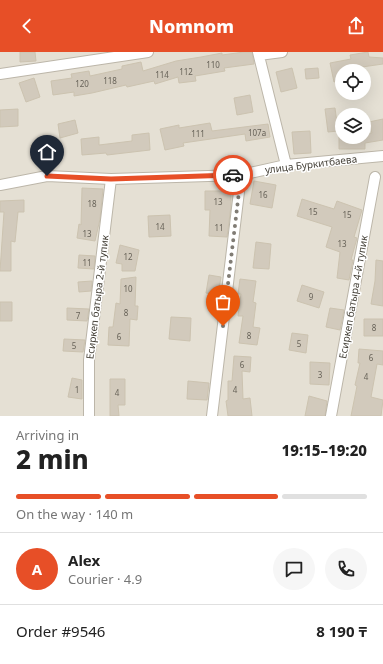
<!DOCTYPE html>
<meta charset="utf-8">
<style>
:root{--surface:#fff;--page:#f6f6f6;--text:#222;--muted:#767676;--line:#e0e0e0;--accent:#e74f27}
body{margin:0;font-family:"Noto Sans",sans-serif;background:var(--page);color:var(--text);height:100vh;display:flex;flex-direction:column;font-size:15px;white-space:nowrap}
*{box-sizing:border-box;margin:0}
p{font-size:13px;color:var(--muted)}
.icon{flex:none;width:22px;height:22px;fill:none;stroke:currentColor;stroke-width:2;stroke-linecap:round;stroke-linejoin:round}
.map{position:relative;height:364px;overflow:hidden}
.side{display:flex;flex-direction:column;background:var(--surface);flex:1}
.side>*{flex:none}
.tools{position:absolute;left:335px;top:12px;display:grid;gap:8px}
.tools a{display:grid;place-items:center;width:36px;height:36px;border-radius:50%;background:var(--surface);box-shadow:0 4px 16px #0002;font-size:20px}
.pin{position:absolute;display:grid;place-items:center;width:34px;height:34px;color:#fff;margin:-41px -17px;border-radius:50% 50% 50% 0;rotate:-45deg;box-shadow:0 0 4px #0007}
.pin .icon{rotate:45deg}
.courier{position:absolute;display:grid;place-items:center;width:40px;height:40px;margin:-20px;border:3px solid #e74f27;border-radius:50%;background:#fff;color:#222;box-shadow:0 1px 5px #0007}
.head em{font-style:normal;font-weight:800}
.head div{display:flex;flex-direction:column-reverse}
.head{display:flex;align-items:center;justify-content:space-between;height:68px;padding:0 16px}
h1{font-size:26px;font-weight:800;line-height:30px}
.bar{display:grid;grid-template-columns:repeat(4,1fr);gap:6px 4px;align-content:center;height:48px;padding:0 16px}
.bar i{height:5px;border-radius:3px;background:var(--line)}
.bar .current{background:var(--accent)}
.bar p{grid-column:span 4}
.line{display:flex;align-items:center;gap:10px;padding:0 16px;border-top:1px solid var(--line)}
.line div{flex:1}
.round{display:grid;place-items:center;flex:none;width:42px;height:42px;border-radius:21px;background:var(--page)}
header{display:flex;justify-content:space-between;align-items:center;height:52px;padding:0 16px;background:var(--accent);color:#fff;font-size:18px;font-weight:800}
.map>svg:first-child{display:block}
</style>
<header><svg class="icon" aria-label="back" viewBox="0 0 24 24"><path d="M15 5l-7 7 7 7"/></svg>Nomnom<svg class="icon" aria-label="share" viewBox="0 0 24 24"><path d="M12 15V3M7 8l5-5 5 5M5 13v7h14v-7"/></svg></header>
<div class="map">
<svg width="383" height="364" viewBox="0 0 383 364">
<rect width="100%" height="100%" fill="#f1eee6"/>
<!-- residential -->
<path fill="#e5e0d4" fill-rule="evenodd" d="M0,0h383v364h-383zM342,19h22v22h-22zM342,63h22v22h-22z"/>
<!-- building -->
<path fill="#d2cabc" stroke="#ccc3b0" d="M20,0h15l1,9 -16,1z
M244,0h8l2,12 -30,4 1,3 -30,5 1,5 -17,2 -1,-6 -23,7 -1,-3 -27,6 -1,-2 -34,8 -18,3v-4l-21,3 -2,-14 21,-3 -1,-4 18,-3 1,5 32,-7v-3l19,-4 2,9 33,-10 25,-4 21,-4v2z
M368,0l1,5 14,1v6l-35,5 1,2h-7v9l-8,2 -4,-19 21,-4 -1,-4z
M292,16l5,20 -16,4 -5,-20z
M318,16l1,10 -13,1 -1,-10z
M34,26l6,19 -14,5 -7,-19z
M250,43l3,17 -16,3 -3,-17z
M335,56l3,23 -10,1 -3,-23z
M18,57v17l-18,1v-17z
M383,67v21l-18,3v6h-26v-12h25v-3l8,-1 -3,-11z
M75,68l3,13 -18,5 -2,-14z
M210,71l2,8 56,-7 2,13 -24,4 -1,-7 -62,9 1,3 -19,4 -5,-21 19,-4v3z
M310,79l1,22 -17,1 -2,-22z
M149,81l1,17 -43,5 -1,-2 -24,2 -1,-16 18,-2v8l33,-4v-6z
M57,92l1,14 -27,1v-14z
M254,129l22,4 -4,23 -22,-4z
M82,136l21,1 -3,30 -5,22 -18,-3 2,-14 2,1z
M205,139h26v15l-4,31 -18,-1 1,-26h-5z
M302,147l32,10 3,-8 25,9 -8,27 3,1 -6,22h2l-4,20 -12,-2 3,-26 -14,-5 6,-20 -35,-11z
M24,148v12h-6l-3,30 -4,-1v30h-11l4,-59h-4v-11z
M170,163l1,21 -22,1 -1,-21z
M256,190l15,2 -2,25 -16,-1z
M120,193l19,5 -4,21h-13v-7l-6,-1z
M79,203l16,1 -1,13 -16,-1z
M376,208l7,1v45l-12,-2 4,-23z
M209,223l12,2 -3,18 -12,-2z
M136,225l-1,29h3l-1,14 -7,-1 -1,27 -21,-1 1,-18h4l3,-24 4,1 1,-25z
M240,227l16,2 -3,21 3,1 -3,24 7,1 -3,17 -18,-2 4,-27h-5l3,-22h-3z
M92,229l-1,10 -12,1 -1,-10z
M302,233l22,7 -5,16 -22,-7z
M0,250h12v19h-12z
M67,256l22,1 -2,12 -20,-1z
M330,256l14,2 -4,20 -14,-3z
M171,265l20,1 -1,23 -21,-2z
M364,267h19v17h-19z
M292,281l16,2 -2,18 -17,-3z
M64,287l21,1 -2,12 -20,-1z
M359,297l24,2v14l-6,-1 -6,33 12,3 -2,16h-30l6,-30 -2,-1 5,-22h-2z
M234,304l17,1 -1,15 -8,-1 1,28 7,-1 2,18h-24l-2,-15 2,-1v-19h4z
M310,310l20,1 -1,22 -19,-1z
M72,326l10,2v19l-14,-2z
M110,327h15v26h-7l1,11h-9z
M188,329l21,2 -2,17 -20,-1z
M309,344l18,5 -2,15h-20z"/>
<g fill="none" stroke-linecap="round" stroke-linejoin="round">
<!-- street casing -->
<g stroke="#bcb6a9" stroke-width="12">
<path id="street" d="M258,0l28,113
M259,3l23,-3
M0,22l148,-22
M0,133l47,-9 64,3 130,-4 45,-10 97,-9
M89,364v-56l22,-181
M212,364l29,-241
M331,364l44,-239"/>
</g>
<!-- street -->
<use href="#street" stroke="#fff" stroke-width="10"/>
</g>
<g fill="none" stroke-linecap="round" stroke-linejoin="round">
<!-- done -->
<path stroke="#807c74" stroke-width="4" stroke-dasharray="0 7.2" d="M223,274l18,-151h-8"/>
<!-- route -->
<path stroke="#e74f27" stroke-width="5" d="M47,124l64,3 122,-4"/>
</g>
<g text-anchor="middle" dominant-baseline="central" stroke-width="3" stroke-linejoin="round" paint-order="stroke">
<!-- number labels -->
<g font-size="8" fill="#676258">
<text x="213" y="12">110</text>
<text x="186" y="19">112</text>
<text x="162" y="22">114</text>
<text x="110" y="28">118</text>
<text x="82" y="31">120</text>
<text x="257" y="80">107а</text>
<text x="198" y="81">111</text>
<text x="263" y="142">16</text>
<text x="218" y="149">13</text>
<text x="92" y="151">18</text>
<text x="313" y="159">15</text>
<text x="347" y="162">15</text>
<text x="160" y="174">14</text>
<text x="219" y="175">11</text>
<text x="87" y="181">13</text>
<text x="342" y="191">13</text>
<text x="128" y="204">12</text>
<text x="87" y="210">11</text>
<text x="128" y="236">10</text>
<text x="311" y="244">9</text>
<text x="126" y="260">8</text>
<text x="78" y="263">7</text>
<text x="374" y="275">8</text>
<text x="249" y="283">8</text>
<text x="119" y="284">6</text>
<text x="299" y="291">5</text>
<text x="74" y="293">5</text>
<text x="371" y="305">6</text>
<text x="242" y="312">6</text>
<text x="320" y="322">3</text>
<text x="366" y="324">4</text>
<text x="77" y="337">1</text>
<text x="235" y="337">4</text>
<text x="117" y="340">4</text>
</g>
<!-- street labels -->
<g font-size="10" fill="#433f36" stroke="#fff">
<text transform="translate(311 112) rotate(-7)">улица Буркитбаева</text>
<text transform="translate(97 245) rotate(-83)">Есиркеп батыра 2-й тупик</text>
<text transform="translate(353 245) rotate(-80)">Есиркеп батыра 4-й тупик</text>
</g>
</g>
</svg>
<div class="tools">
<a><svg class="icon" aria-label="locate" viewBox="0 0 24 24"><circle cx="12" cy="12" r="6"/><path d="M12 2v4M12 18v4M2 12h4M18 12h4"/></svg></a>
<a><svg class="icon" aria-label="layers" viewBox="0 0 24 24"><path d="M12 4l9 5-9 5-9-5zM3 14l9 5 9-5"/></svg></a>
</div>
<div class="pin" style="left:223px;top:274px;background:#ea580c"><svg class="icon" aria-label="bag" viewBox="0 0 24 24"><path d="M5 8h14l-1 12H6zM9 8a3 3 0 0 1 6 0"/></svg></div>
<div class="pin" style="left:47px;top:124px;background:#1f2937"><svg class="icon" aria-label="home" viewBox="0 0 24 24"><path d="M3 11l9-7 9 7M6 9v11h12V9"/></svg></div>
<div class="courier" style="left:233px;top:123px"><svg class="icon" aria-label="car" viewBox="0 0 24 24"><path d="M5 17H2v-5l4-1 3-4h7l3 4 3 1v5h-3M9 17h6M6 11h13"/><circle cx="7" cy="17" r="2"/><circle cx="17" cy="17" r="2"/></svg></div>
</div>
<section class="side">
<div class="head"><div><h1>2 min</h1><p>Arriving in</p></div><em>19:15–19:20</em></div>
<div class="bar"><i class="current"></i><i class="current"></i><i class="current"></i><i></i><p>On the way · 140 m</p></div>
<div class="line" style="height:72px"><b class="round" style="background:var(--accent);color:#fff">A</b><div><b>Alex</b><p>Courier · 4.9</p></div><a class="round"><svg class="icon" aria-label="chat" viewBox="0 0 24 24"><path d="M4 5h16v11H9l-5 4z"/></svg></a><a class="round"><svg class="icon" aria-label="phone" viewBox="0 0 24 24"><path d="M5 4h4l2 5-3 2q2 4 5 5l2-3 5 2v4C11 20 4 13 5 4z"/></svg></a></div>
<div class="line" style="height:52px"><div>Order #9546</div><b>8 190 ₸</b></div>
</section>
